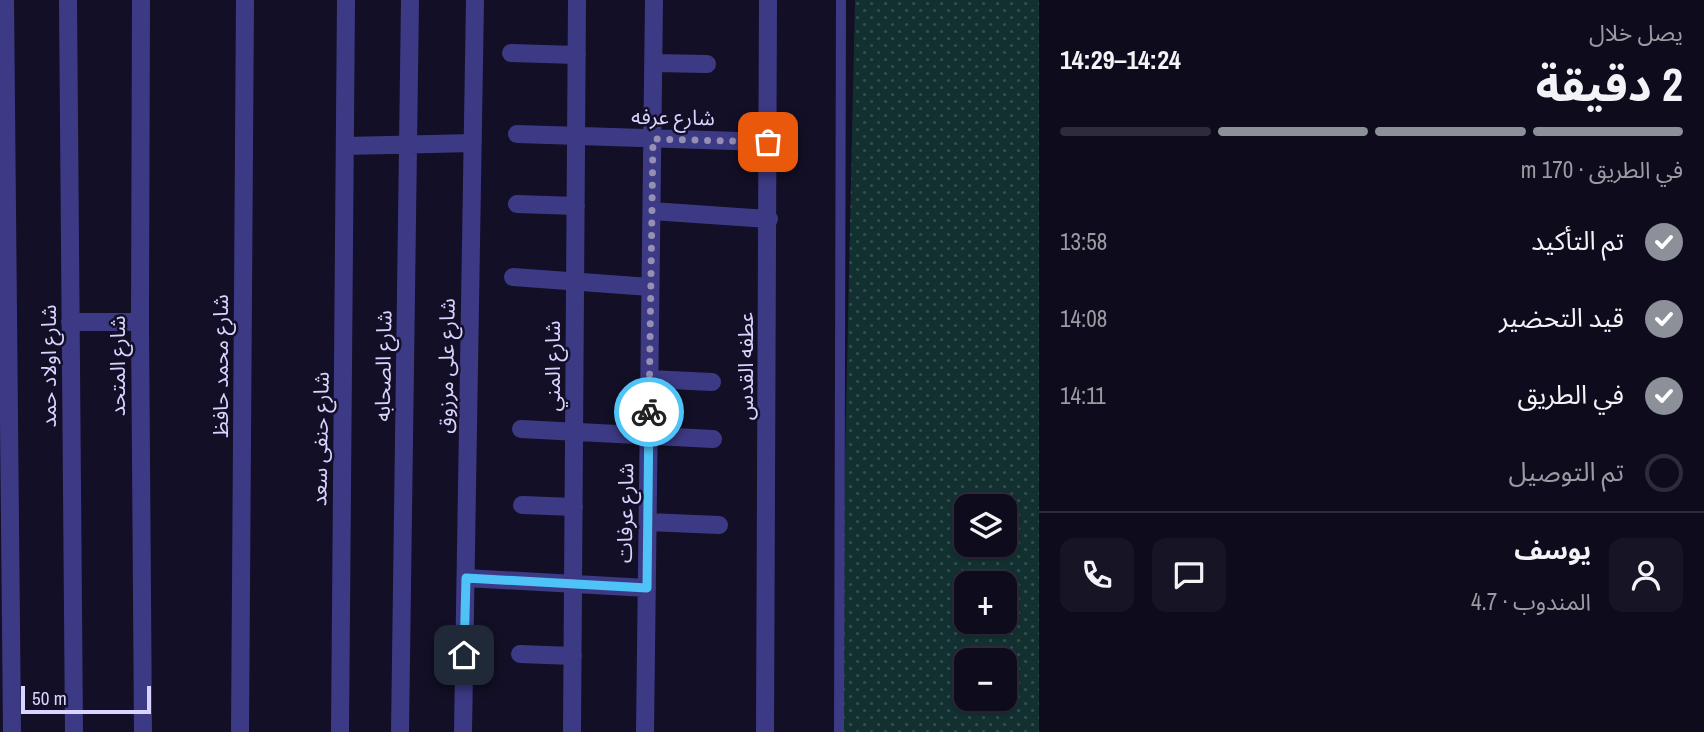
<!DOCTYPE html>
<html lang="ar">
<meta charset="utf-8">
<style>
:root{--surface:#0e0b1c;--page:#171425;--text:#f1f3f6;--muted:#9b9ba3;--line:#2e2b3b;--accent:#8c9099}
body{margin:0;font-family:"Archivo Narrow","Noto Sans Arabic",sans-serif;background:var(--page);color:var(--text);direction:rtl;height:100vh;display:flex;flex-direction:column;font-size:26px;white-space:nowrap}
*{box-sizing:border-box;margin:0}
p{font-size:23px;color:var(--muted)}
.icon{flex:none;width:38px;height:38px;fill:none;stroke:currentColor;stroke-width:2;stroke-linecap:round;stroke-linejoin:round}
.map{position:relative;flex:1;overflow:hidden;direction:ltr}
.sheet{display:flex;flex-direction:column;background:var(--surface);width:665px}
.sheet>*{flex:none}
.tools{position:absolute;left:954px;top:494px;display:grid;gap:14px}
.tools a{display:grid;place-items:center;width:63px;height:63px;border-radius:14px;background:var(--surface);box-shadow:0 2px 5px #0004,0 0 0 2px var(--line);font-size:35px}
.scale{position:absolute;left:21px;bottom:18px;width:130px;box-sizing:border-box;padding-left:7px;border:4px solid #d9d4ff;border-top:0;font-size:19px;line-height:24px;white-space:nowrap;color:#d9d4ff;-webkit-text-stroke:5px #130f26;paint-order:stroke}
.pin{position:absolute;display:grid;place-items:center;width:60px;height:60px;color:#fff;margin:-30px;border-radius:14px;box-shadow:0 4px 10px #0006}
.courier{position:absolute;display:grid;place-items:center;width:70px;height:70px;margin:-35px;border:5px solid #4fc3f7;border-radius:50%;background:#fff;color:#222;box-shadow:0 2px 9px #0007}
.head em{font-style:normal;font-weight:700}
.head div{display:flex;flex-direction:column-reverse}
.head{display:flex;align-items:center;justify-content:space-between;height:119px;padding:0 21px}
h1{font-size:46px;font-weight:700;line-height:52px}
.bar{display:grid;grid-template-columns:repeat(4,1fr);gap:10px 7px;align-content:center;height:84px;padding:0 21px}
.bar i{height:9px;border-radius:5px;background:var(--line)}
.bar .on{background:var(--accent)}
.bar p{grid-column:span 4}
.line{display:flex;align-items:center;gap:18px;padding:0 21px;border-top:2px solid var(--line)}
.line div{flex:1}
.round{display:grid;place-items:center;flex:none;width:74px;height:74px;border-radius:14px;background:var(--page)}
ol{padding:0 21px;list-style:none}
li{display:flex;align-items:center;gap:21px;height:77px}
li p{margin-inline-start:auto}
li .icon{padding:7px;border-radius:50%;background:var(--accent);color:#fff;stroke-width:4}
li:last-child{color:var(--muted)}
li i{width:38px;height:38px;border:4px solid var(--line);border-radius:50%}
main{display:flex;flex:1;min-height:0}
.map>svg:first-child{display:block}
</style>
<main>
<section class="sheet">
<div class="head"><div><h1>2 دقيقة</h1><p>يصل خلال</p></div><em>14:24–14:29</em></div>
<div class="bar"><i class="on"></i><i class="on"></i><i class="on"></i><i></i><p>في الطريق · 170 m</p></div>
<ol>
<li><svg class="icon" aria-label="check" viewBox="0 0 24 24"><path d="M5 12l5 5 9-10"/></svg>تم التأكيد<p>13:58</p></li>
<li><svg class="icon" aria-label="check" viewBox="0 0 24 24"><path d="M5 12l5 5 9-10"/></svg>قيد التحضير<p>14:08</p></li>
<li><svg class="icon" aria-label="check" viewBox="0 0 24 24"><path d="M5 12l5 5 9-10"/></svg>في الطريق<p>14:11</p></li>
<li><i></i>تم التوصيل</li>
</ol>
<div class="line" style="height:126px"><a class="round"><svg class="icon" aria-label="person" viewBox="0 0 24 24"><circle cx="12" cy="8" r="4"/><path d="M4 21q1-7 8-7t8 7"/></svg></a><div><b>يوسف</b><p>المندوب · 4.7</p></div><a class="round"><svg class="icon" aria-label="chat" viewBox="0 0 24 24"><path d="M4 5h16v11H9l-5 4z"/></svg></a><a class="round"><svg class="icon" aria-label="phone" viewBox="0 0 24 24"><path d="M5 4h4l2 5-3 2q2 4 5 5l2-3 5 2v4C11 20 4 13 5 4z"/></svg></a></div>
</section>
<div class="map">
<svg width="1039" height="732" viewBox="0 0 1039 732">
<defs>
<pattern id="garden-dots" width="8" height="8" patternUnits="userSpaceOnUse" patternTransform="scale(1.75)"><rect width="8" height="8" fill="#12302f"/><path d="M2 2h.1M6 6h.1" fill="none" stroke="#344d4e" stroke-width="1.8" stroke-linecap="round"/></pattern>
</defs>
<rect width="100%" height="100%" fill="#130f26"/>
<!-- garden -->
<path fill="url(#garden-dots)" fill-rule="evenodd" d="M855,0h184v732h-200zM966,506h38v38h-38zM966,583h38v38h-38zM966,660h38v38h-38z"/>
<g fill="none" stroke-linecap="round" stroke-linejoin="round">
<!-- service -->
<path stroke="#3d3a85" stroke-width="10" d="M839,732l2,-732"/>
<!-- minor -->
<path stroke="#3d3a85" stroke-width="18" d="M5,0l7,732
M68,0l6,732
M141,0l-1,322 3,410
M511,53l66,2
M654,63l53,1
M517,134l251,8
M346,146l127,-3
M517,204l59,2
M652,211l117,8
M513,277l137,10
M70,322h70
M649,379l63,3
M521,429l192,10
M522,505l52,2
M648,522l71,3
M466,578l181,10
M520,654l53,2
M240,732l5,-732
M340,732l6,-732
M400,732l10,-732
M463,732l12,-732
M572,732l5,-732
M645,732l9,-732
M765,732l3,-732"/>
</g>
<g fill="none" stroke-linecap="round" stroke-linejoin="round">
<!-- done -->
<path stroke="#948fb3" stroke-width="7" stroke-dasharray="0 12.6" d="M649,412l4,-273 115,3"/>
<!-- route -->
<path stroke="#4fc3f7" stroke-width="9" d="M464,655l2,-77 181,10 2,-176"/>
</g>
<g text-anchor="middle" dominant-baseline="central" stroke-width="5" stroke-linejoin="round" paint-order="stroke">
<!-- street labels -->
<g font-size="21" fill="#d9d4ff" stroke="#130f26">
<text transform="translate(673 117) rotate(1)">شارع عرفه</text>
<text transform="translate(48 366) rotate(-90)">شارع اولاد حمد</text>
<text transform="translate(117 366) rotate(-90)">شارع المتحد</text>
<text transform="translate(220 366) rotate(-90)">شارع محمد حافظ</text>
<text transform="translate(383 366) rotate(-89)">شارع الصحابه</text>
<text transform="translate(446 366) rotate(-89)">شارع على مرزوق</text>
<text transform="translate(552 366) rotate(-90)">شارع المني</text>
<text transform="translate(745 366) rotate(-90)">عطفه القدس</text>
<text transform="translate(320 439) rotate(-89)">شارع حنفى سعد</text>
<text transform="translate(625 513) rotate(-89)">شارع عرفات</text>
</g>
</g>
</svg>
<div class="tools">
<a><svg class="icon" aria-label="layers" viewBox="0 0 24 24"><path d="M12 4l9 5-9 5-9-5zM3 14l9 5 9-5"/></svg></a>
<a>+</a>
<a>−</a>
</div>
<div class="scale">50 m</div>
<div class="pin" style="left:768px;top:142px;background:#ea580c"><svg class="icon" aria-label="bag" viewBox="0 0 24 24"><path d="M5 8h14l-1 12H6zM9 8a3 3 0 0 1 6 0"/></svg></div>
<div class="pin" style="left:464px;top:655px;background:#1f2937"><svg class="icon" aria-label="home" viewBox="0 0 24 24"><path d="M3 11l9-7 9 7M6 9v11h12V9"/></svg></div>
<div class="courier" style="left:649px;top:412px"><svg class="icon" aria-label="bike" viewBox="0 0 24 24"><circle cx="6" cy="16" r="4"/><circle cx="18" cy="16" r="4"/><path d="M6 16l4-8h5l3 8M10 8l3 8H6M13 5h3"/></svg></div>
</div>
</main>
